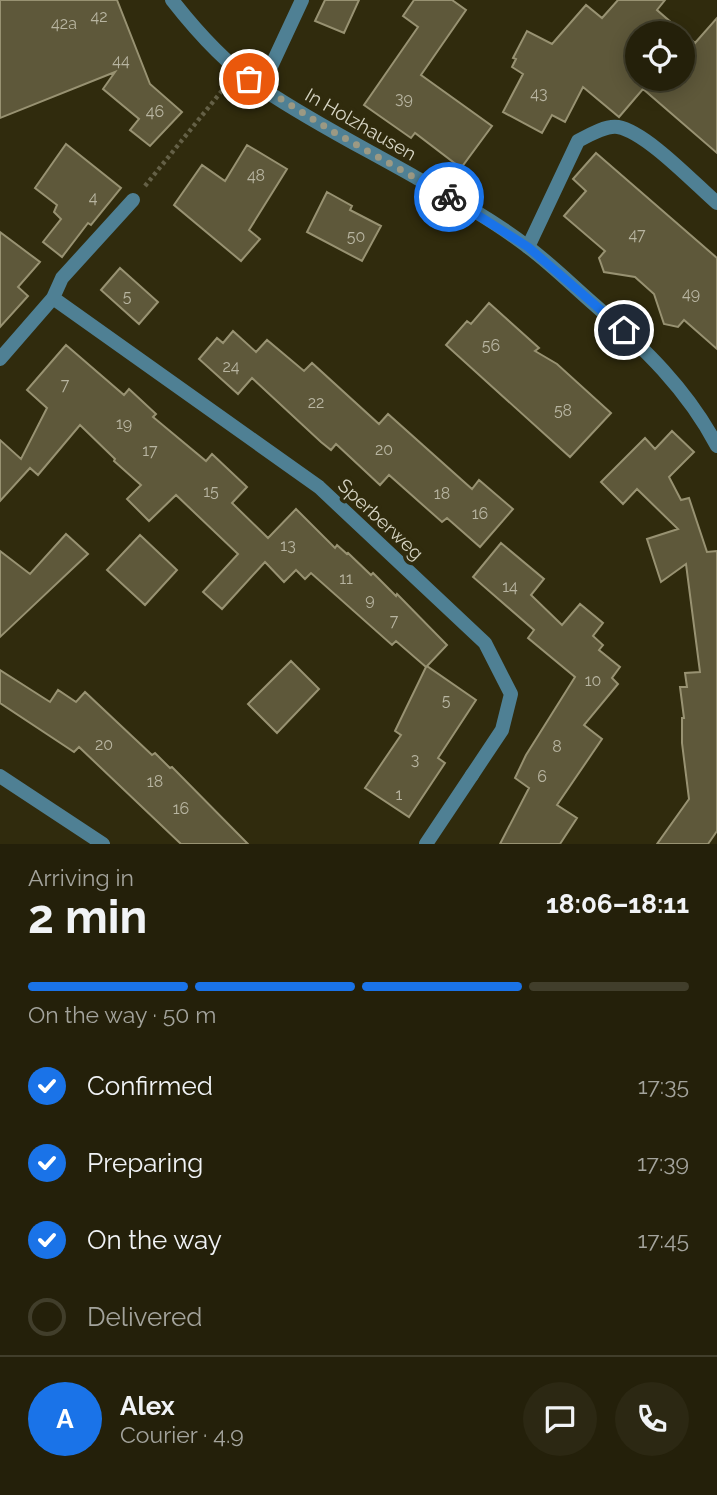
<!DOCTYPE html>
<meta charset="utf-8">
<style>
:root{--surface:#24200a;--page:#2c2813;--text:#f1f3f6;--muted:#a3a39c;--line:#413e2b;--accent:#1a73e8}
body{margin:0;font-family:Raleway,sans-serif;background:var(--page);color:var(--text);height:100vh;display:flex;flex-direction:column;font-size:26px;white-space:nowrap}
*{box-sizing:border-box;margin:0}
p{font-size:23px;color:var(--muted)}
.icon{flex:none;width:38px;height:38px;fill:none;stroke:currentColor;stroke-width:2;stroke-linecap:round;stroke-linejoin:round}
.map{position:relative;height:844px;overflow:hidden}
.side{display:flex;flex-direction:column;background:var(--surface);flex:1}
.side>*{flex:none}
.buttons{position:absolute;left:625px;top:21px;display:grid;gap:14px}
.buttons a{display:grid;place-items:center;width:70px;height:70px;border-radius:50%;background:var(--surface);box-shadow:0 4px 18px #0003,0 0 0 2px var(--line);font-size:35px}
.pin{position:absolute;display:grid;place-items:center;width:60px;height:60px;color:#fff;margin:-30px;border:4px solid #fff;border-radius:50%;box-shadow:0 2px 7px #0007}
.courier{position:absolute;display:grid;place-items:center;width:70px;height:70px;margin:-35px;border:5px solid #1a73e8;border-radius:50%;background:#fff;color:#222;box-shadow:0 2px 9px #0007}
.head em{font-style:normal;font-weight:700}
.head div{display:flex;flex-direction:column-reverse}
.head{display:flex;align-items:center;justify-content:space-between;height:119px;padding:0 28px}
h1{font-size:46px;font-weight:700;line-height:52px}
.bar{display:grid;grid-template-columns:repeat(4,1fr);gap:10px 7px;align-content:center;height:84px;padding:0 28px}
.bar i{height:9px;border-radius:5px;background:var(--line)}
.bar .current{background:var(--accent)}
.bar p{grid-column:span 4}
.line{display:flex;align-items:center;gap:18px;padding:0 28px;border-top:2px solid var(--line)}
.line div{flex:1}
.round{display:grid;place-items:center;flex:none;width:74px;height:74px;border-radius:37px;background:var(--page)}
ol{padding:0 28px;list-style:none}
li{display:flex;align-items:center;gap:21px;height:77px}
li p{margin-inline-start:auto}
li .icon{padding:7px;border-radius:50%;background:var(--accent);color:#fff;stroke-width:4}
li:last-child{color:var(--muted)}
li i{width:38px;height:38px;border:4px solid var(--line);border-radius:50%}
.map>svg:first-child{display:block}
</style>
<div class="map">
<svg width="717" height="844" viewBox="0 0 717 844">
<rect width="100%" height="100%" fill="#302b0d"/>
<!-- building -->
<path fill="#5e583a" stroke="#989272" stroke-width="2" fill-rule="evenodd" d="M0,0h117l33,84 32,28 -32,34 -20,-16 9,-11 -36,-30 12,-17 -115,46z
M325,0h34l-15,33 -29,-12z
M414,0h38l14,10 -45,65 71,51 -31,42 -46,-35 -4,5 -47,-33 54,-78 -15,-11z
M618,0h47l-8,10 38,33 22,-25v135l-74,-64 -24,28 -36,-30 -18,35 -13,-7 -10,18 -39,-21 20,-38 -11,-7 4,-8 -3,-1 14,-27 25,13 34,-39 16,13zM637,33h45v46h-45z
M66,144l55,44 -30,37 -3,-2 -26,34 -19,-15 18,-23 -7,-7 3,-7 -22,-17z
M247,145l40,24 -38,61 11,9 -19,22 -67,-56 28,-40 23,16z
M596,153l121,105v91l-33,-29 -6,7 -14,-3 -10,-30 -19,-17 -31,-5 -5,-14 6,-7 -41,-35 22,-25 -13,-12z
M327,192l25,14 -2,4 31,16 -19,35 -55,-29z
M0,232l40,30 -22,25 10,9 -28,31z
M120,268l38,34 -19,22 -38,-34z
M489,303l50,45 -4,3 22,13 54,49 -41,44 -124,-112 21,-24 4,3z
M233,331l23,21 11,-12 37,31 8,-8 67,61 9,-10 84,75 7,-9 34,29 -33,38 -33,-29 -5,4 -53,-47 -9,10 -44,-41 -5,6 -10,-8 -69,-64 -14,16 -39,-35 18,-21 6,5z
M66,345l58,50 5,-6 27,25 -3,3 53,44 6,-7 35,33 -15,16 36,35 28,-29 39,39 2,-3 10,9 1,-1 23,22 2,-2 23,23 1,-2 50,51 -20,21 49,34 -38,58 7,5 -36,54 -44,-29 36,-53 -6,-4 31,-64 -30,-26 -4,4 -81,-72 -6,6 -9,-9 -12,12 -19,-20 -43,47 -19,-17 35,-38 -62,-59 -27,26 -22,-22 14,-14 -27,-24 1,-2 -35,-34 -42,50 -8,-7 -30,33v-61l21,19 26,-51 -20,-18z
M672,431l22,21 -25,25 12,23 8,-2 18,54 10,-1v280l-9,13h-51l32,-45 -7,-56v-25h2l-4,-31h7l-2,-14 15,-1 -14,-108 -25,18 -14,-43 31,-10 -41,-40 -14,15 -22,-22 44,-44 10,11z
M66,534l22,20 -88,83v-86l30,23z
M140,535l37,35 -32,35 -38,-35z
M501,543l43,36 -13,16 31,30 18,-21 23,19 -10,13 10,9 -4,5 21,17 -8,11 6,6 -34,41 18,14 -45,66 20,13 -17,26h-60l29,-56 -14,-10 11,-23 49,-78 -47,-39 6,-8 -61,-53z
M291,661l28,28 -42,44 -29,-29z
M0,670l50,32 8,-12 18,12 9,-10 67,63 3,-2 15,15 2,-1 76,77h-67l-102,-97 -5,5 -74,-49z"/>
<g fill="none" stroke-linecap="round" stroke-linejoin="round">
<!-- path -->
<path stroke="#646046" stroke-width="4.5" stroke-dasharray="3.5 3.5" stroke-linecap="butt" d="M145,186l80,-99"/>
<!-- service -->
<path stroke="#4f8094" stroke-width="14" d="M528,247l50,-106c11,-6 28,-16 40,-14 28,5 76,56 99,76
M426,844l46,-69"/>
<!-- minor -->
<path stroke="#4f8094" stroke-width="14" d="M261,88l41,-88
M53,298l266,189 166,156 26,51 -9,36 -30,45
M0,359l53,-61 9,-20 71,-78
M0,776l103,68"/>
<!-- tertiary -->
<path stroke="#4f8094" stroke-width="14" d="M172,0c25,32 57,67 91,89 49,33 101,59 152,88 38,21 78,43 113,70 24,18 46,40 68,59 48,42 91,83 121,140"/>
</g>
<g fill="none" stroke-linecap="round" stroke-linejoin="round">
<!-- done -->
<path stroke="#9c9983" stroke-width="7" stroke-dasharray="0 12.6" d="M249,79l83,52 117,66"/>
<!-- route -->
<path stroke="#1a73e8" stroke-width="9" d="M449,197l79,50 96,83"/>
</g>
<g text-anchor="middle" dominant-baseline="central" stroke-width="7" stroke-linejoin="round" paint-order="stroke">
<!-- number labels -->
<g font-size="16" fill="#b8b5a1">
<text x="99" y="16">42</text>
<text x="64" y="23">42a</text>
<text x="121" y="60">44</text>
<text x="539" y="93">43</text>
<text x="404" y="98">39</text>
<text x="155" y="111">46</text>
<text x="256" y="175">48</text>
<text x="93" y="197">4</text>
<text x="637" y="234">47</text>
<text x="356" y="236">50</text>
<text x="691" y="293">49</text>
<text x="127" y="296">5</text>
<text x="491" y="345">56</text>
<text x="231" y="366">24</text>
<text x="65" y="384">7</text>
<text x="316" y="402">22</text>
<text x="563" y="410">58</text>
<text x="124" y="423">19</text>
<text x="384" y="449">20</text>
<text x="150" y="450">17</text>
<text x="211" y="491">15</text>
<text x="442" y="493">18</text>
<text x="480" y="513">16</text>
<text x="288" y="545">13</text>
<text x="346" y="578">11</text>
<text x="510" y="586">14</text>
<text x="370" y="599">9</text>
<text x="394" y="620">7</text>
<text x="593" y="680">10</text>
<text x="446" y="700">5</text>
<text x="104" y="744">20</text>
<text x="557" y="746">8</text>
<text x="415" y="759">3</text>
<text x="542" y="776">6</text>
<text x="155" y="781">18</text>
<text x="399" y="794">1</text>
<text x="181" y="808">16</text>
</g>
<!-- street labels -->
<g font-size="19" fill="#d6d4c3" stroke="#302b0d">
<text transform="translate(361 124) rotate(30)">In Holzhausen</text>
<text transform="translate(381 519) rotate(43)">Sperberweg</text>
</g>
</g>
</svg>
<div class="buttons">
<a><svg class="icon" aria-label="locate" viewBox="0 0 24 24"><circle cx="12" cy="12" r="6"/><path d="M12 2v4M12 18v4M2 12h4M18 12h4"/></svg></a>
</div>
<div class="pin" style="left:249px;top:79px;background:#ea580c"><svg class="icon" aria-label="bag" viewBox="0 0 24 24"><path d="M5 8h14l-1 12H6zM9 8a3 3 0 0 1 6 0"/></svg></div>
<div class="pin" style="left:624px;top:330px;background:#1f2937"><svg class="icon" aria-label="home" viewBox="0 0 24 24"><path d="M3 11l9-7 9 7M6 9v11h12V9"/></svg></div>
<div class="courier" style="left:449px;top:197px"><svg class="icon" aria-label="bike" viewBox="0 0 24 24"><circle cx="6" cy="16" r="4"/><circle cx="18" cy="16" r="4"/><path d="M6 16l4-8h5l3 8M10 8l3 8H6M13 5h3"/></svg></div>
</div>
<section class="side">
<div class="head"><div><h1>2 min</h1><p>Arriving in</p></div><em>18:06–18:11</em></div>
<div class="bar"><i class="current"></i><i class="current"></i><i class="current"></i><i></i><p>On the way · 50 m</p></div>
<ol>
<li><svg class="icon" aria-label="check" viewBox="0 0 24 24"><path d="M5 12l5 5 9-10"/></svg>Confirmed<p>17:35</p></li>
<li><svg class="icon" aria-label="check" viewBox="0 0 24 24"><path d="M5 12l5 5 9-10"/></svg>Preparing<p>17:39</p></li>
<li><svg class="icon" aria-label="check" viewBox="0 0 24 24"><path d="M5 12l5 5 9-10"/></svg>On the way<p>17:45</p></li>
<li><i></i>Delivered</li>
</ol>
<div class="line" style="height:126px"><b class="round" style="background:var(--accent);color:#fff">A</b><div><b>Alex</b><p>Courier · 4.9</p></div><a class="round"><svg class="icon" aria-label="chat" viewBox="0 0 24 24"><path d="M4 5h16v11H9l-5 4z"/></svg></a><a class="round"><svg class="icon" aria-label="phone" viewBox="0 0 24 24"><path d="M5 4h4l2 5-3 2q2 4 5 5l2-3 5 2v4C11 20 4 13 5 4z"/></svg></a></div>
</section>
